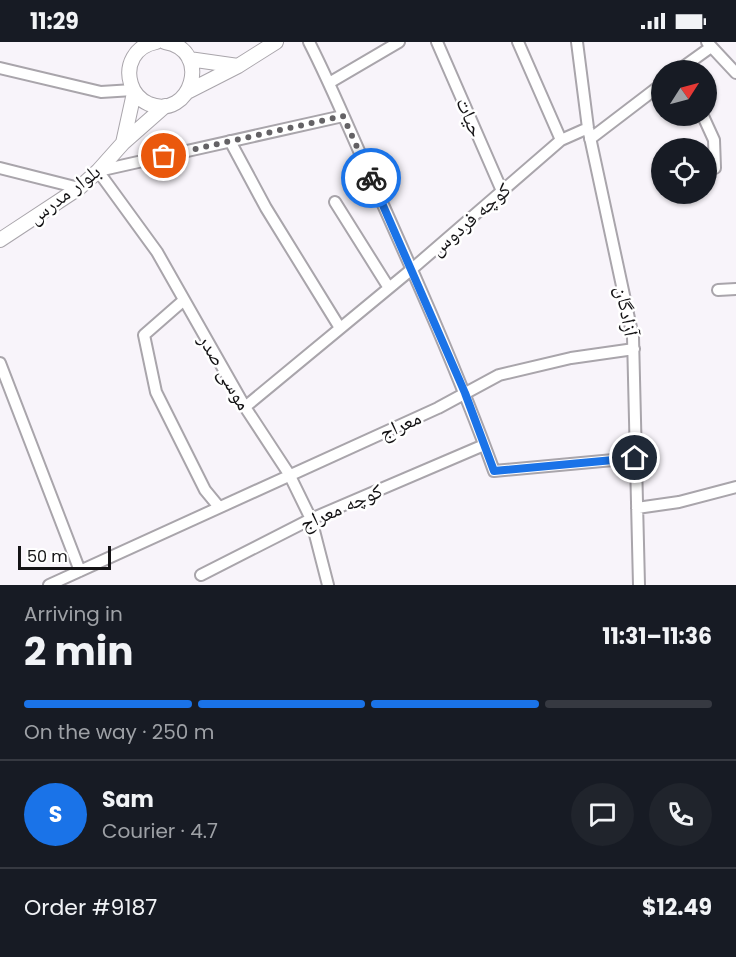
<!DOCTYPE html>
<meta charset="utf-8">
<style>
:root{--surface:#171b24;--page:#20242c;--text:#f1f3f6;--muted:#9ea1a6;--line:#363941;--accent:#1a73e8}
body{margin:0;font-family:Poppins,"Noto Naskh Arabic",sans-serif;background:var(--page);color:var(--text);height:100vh;display:flex;flex-direction:column;font-size:22px;white-space:nowrap}
*{box-sizing:border-box;margin:0}
p{font-size:20px;color:var(--muted)}
.icon{flex:none;width:33px;height:33px;fill:none;stroke:currentColor;stroke-width:2;stroke-linecap:round;stroke-linejoin:round}
.map{position:relative;height:543px;overflow:hidden}
.sheet{display:flex;flex-direction:column;background:var(--surface);flex:1}
.sheet>*{flex:none}
.needle{width:39px;rotate:54deg}
.tools{position:absolute;left:651px;top:18px;display:grid;gap:12px}
.tools a{display:grid;place-items:center;width:66px;height:66px;border-radius:50%;background:var(--surface);box-shadow:0 2px 4px #0004;font-size:30px}
.scale{position:absolute;left:18px;bottom:15px;width:93px;box-sizing:border-box;padding-left:6px;border:3px solid #141315;border-top:0;font-size:16px;line-height:21px;white-space:nowrap;color:#141315;-webkit-text-stroke:4px #fff;paint-order:stroke}
.pin{position:absolute;display:grid;place-items:center;width:51px;height:51px;color:#fff;margin:-26px;border:3px solid #fff;border-radius:50%;box-shadow:0 2px 6px #0007}
.courier{position:absolute;display:grid;place-items:center;width:60px;height:60px;margin:-30px;border:4px solid #1a73e8;border-radius:50%;background:#fff;color:#222;box-shadow:0 2px 8px #0007}
.headline em{font-style:normal;font-weight:700}
.headline div{display:flex;flex-direction:column-reverse}
.headline{display:flex;align-items:center;justify-content:space-between;height:102px;padding:0 24px}
h1{font-size:39px;font-weight:700;line-height:45px}
.bar{display:grid;grid-template-columns:repeat(4,1fr);gap:9px 6px;align-content:center;height:72px;padding:0 24px}
.bar i{height:8px;border-radius:4px;background:var(--line)}
.bar .on{background:var(--accent)}
.bar p{grid-column:span 4}
.line{display:flex;align-items:center;gap:15px;padding:0 24px;border-top:2px solid var(--line)}
.line div{flex:1}
.round{display:grid;place-items:center;flex:none;width:63px;height:63px;border-radius:32px;background:var(--page)}
.status{display:flex;justify-content:space-between;align-items:center;height:42px;padding:0 30px;background:var(--surface);direction:ltr}
.status svg{height:16px;fill:currentColor}
.map>svg:first-child{display:block}
</style>
<div class="status"><b>11:29</b><svg viewBox="0 0 49 12"><path d="M0 12V9h3v3zM5 12V6h3v6zM10 12V3h3v9zM15 12V0h3v12zM26 1h20v11H26zM47 4h2v5h-2z"/></svg></div>
<div class="map">
<svg width="736" height="543" viewBox="0 0 736 543">
<rect width="100%" height="100%" fill="#f8f4fa"/>
<g fill="none" stroke-linecap="round" stroke-linejoin="round">
<!-- street casing -->
<g stroke="#a9a5ab" stroke-width="14">
<path id="street" d="M309,0c23,45 42,92 63,138 43,96 86,192 122,291l141,-13
M437,0l65,149
M518,0l43,98
M577,0l11,86 45,209 6,248
M707,0l29,31
M0,26l101,24 32,-2
M679,28l32,-23
M329,41l70,-41
M703,74l11,24 1,28
M590,97l72,-55
M230,99l36,67 74,120
M0,126l79,20
M335,160l54,86
M718,248l18,-1
M184,258l-40,35 12,57 49,98 14,17
M0,321l80,208
M245,365l167,-138 149,-129 27,-12
M637,466l42,-6 57,-15
M201,533l110,-56 173,-74
M49,543l389,-177 61,-33 72,-17 63,-9
M328,543l-17,-66 -22,-45 -44,-67 -88,-155 -59,-81 245,-55"/>
</g>
<!-- secondary casing -->
<g stroke="#a9a5ab" stroke-width="16">
<path id="secondary" d="M156,0c-21,4 -31,23 -25,42 3,10 9,16 18,20 42,17 64,-54 16,-62
M189,17l49,7
M187,50l51,-26 38,-24
M123,101l11,-50
M0,198l79,-52 19,-17 25,-28 42,-37"/>
</g>
<!-- street -->
<use href="#street" stroke="#fff" stroke-width="10"/>
<!-- secondary -->
<use href="#secondary" stroke="#fff" stroke-width="14"/>
</g>
<g fill="none" stroke-linecap="round" stroke-linejoin="round">
<!-- done -->
<path stroke="#646265" stroke-width="6" stroke-dasharray="0 10.8" d="M164,114l179,-40 28,62"/>
<!-- route -->
<path stroke="#1a73e8" stroke-width="8" d="M371,136l94,215 29,78 141,-13"/>
</g>
<g text-anchor="middle" dominant-baseline="central" stroke-width="5" stroke-linejoin="round" paint-order="stroke">
<!-- street labels -->
<g font-size="20" fill="#141315" stroke="#fff">
<text transform="translate(470 75) rotate(67)">حیات</text>
<text transform="translate(64 152) rotate(-37)">بلوار مدرس</text>
<text transform="translate(470 177) rotate(-41)">کوچه فردوس</text>
<text transform="translate(627 269) rotate(79)">آزادگان</text>
<text transform="translate(225 330) rotate(60)">موسی صدر</text>
<text transform="translate(400 383) rotate(-24)">معراج</text>
<text transform="translate(341 465) rotate(-24)">کوچه معراج</text>
</g>
</g>
</svg>
<div class="tools">
<a><svg class="needle" viewBox="-14 -14 28 28"><path d="M0-13l5 13h-10z" fill="#e53935"/><path d="M0 13l5-13h-10z" fill="#9ea1a6"/></svg></a>
<a><svg class="icon" aria-label="locate" viewBox="0 0 24 24"><circle cx="12" cy="12" r="6"/><path d="M12 2v4M12 18v4M2 12h4M18 12h4"/></svg></a>
</div>
<div class="scale">50 m</div>
<div class="pin" style="left:164px;top:114px;background:#ea580c"><svg class="icon" aria-label="bag" viewBox="0 0 24 24"><path d="M5 8h14l-1 12H6zM9 8a3 3 0 0 1 6 0"/></svg></div>
<div class="pin" style="left:635px;top:416px;background:#1f2937"><svg class="icon" aria-label="home" viewBox="0 0 24 24"><path d="M3 11l9-7 9 7M6 9v11h12V9"/></svg></div>
<div class="courier" style="left:371px;top:136px"><svg class="icon" aria-label="bike" viewBox="0 0 24 24"><circle cx="6" cy="16" r="4"/><circle cx="18" cy="16" r="4"/><path d="M6 16l4-8h5l3 8M10 8l3 8H6M13 5h3"/></svg></div>
</div>
<section class="sheet">
<div class="headline"><div><h1>2 min</h1><p>Arriving in</p></div><em>11:31–11:36</em></div>
<div class="bar"><i class="on"></i><i class="on"></i><i class="on"></i><i></i><p>On the way · 250 m</p></div>
<div class="line" style="height:108px"><b class="round" style="background:var(--accent);color:#fff">S</b><div><b>Sam</b><p>Courier · 4.7</p></div><a class="round"><svg class="icon" aria-label="chat" viewBox="0 0 24 24"><path d="M4 5h16v11H9l-5 4z"/></svg></a><a class="round"><svg class="icon" aria-label="phone" viewBox="0 0 24 24"><path d="M5 4h4l2 5-3 2q2 4 5 5l2-3 5 2v4C11 20 4 13 5 4z"/></svg></a></div>
<div class="line" style="height:78px"><div>Order #9187</div><b>$12.49</b></div>
</section>
